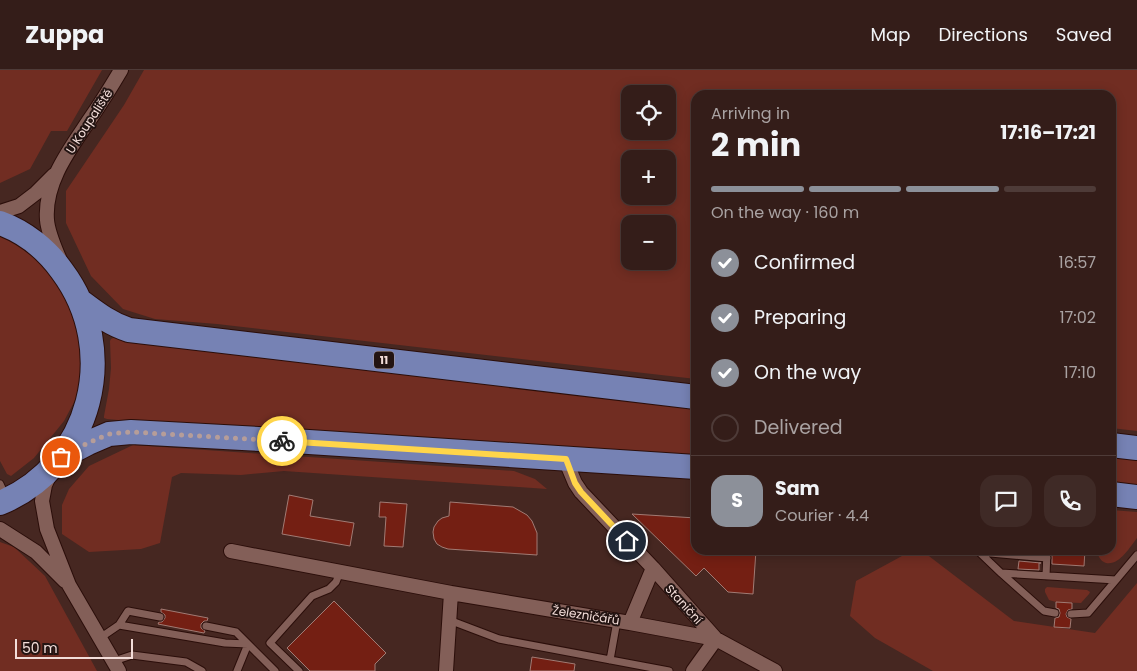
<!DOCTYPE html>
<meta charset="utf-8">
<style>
:root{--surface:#341d19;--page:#3f2a26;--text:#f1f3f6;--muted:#a9a2a2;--line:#4e3b38;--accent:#8c9099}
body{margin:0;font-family:Poppins,sans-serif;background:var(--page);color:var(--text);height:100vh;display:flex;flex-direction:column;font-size:19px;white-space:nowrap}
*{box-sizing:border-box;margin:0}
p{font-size:16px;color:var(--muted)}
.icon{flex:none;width:28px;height:28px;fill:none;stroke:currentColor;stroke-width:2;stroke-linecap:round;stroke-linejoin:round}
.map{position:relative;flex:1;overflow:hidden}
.panel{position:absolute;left:691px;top:20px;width:425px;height:465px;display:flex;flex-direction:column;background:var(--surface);border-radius:15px;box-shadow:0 2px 12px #0003,0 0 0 1px var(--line)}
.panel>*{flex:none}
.buttons{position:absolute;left:621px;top:15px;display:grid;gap:10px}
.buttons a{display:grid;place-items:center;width:55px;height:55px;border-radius:10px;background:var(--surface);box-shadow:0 2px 12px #0003,0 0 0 1px var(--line);font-size:25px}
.scale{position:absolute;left:15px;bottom:12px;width:118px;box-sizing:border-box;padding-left:5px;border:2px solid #f3ddd9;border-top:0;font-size:14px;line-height:18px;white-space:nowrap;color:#f3ddd9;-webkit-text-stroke:4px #231412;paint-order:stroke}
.pin{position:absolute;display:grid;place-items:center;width:42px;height:42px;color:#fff;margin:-21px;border:2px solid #fff;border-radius:50%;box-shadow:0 1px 5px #0007}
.courier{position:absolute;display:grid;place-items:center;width:50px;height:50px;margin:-25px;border:4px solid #ffd54a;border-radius:50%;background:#fff;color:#222;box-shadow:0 1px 6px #0007}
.headline em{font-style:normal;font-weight:700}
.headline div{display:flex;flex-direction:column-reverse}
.headline{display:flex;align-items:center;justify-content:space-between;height:85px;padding:0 20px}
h1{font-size:32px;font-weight:700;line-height:38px}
.bar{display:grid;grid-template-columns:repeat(4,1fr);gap:8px 5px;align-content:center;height:60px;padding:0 20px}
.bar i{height:6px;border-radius:4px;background:var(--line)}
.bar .current{background:var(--accent)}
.bar p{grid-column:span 4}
.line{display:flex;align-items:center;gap:12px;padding:0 20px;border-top:1px solid var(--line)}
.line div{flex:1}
.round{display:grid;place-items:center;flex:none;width:52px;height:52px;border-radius:15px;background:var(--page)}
ol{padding:0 20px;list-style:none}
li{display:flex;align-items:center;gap:15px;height:55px}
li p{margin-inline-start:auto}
li .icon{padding:5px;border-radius:50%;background:var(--accent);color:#fff;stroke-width:4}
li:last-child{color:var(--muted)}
li i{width:28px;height:28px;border:2px solid var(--line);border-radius:50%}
header{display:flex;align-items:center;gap:30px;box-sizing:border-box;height:70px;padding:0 25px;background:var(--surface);border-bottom:1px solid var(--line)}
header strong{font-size:24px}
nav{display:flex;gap:28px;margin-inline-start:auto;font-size:18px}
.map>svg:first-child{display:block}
</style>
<header>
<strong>Zuppa</strong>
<nav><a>Map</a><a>Directions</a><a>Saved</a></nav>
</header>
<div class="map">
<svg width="1137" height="601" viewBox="0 0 1137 601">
<rect width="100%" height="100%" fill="#462721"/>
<!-- green -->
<path fill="#712d22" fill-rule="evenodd" d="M0,0h102l-35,61h-16l-21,38 -30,14z
M144,0h993v361l-26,-3v-333h-415v284l-479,-55 -62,-5 -32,-10 -32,-33 -25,-53v-32l58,-86zM630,24h38v37h-38zM630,89h38v37h-38zM630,154h38v37h-38z
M0,163l29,18 23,22 15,20 17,62 -4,36 -16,30 -30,37 -23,18 -4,-2 -7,-13z
M113,268l583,69v51l-557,-36 -32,-3 -3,-1v-2l5,-27 2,-21 -1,-27 1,-2z
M133,375l381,26 21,8 12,10 -263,-18 -43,4 -60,-2 -9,4 -12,66 -19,6 -52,3 -27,-18v-29l7,-16 20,-23z
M1111,385l26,3v30l-26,-2z
M1111,440l26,2v26c-7,9 -18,28 -31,25 -6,-2 -8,-7 -9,-13h14z
M0,472l14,5 31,29 52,95h-97z
M913,480h8l93,71 81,12 42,-50v88h-204l-58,-33 -25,-22 6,-35z
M1047,517l40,3 3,2 -1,2 -8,9 -25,-1 -7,-2 -4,-8v-3z"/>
<!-- building -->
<path fill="#741f13" stroke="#a17b74" d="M289,425l24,5 -3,16 44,7 -4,23 -68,-12z
M380,432l27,2 -4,43 -19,-1 2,-29h-7z
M450,432l63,5 14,8 5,6 5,12v22l-89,-6 -6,-2 -5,-3 -3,-5 -1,-7 1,-5 4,-6 4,-3 7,-2z
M632,444l64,4v32h60l-3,44 -25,-2 -24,-24 -8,8z
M1052,480h33l-1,16 -32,-2z
M1019,491l22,2h-2v7l-21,-1z
M334,531l52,52 -11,11v7h-65l-23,-23z
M1056,532l16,1v6l-4,1 -2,4 1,3 4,2 -1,9 -16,-1 1,-9 4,-1 1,-4 -1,-4 -3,-1z
M161,539l47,9 -1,3h-3l-3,3v4l4,3 -1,2 -46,-9 1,-2h3l3,-4v-3l-4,-3z
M532,587l43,7 -1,7h-44z"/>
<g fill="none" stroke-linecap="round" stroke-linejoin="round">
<!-- service casing -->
<g stroke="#2b0e0a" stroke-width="9">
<path id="service" d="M0,414l5,11
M977,480l24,23 115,7 21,-25
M979,482l68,6
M1001,503l43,38 11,2
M1046,506l1,-26
M1071,544l17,-1 28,-33
M449,550l50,19 170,32
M119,555l9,-14 32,6
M206,556l30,6 12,12 -11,27
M100,568l19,-13 106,18 23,1 27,27
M610,590l7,-39
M114,591l18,-6 54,7 16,9
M299,601l-29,-28 42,-47 17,-7 7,-7 4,-10"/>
</g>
<!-- minor casing -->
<g stroke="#2b0e0a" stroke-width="16">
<path id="minor" d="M0,142l19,-6 17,-13 18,-18
M60,190c-5,-12 -12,-27 -13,-40 -3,-38 23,-71 43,-101 11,-16 21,-32 31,-49
M51,402l-6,13 -3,16 5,28 22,56 50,86
M0,459l36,23 29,29
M231,481l220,42
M653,498l63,71 59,32
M630,553l86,16 -23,32
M446,601l5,-78 179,30 23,-55 -72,-76 -6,-9 -10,-24"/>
</g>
<!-- trunk casing -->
<g stroke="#2b0e0a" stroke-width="26">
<path id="trunk" d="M0,153c25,9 47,27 62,48 59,79 30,194 -62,232
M80,231c16,12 30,23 49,29l567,67
M1111,375l26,3
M61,387l27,-14 21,-9 22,-2 147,8 418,27
M1111,424l26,3"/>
</g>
<!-- service -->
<use href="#service" stroke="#835f58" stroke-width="7"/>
<!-- minor -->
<use href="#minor" stroke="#835f58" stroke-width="14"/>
<!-- trunk -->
<use href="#trunk" stroke="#7682b4" stroke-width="24"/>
</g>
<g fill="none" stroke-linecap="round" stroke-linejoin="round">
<!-- done -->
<path stroke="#b69d99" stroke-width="5" stroke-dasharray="0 9" d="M61,387l27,-14 21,-9 22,-2 151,9"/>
<!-- route -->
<path stroke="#ffd54a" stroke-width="6" d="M282,371l284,18 9,24 6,9 46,49"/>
</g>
<g text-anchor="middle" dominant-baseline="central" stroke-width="4" stroke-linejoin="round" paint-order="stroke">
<!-- shield labels -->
<rect fill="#231412" stroke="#b5a19d" stroke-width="1" x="374" y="281.5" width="20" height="17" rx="4"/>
<g font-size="11" font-weight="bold" fill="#f3ddd9">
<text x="384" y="290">11</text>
</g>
<!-- street labels -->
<g font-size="12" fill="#f3ddd9" stroke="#231412">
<text transform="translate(89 51) rotate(-57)">U Koupaliště</text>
<text transform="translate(684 534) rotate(48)">Staniční</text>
<text transform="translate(586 545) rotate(9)">Železničářů</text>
</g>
</g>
</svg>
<div class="buttons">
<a><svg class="icon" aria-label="locate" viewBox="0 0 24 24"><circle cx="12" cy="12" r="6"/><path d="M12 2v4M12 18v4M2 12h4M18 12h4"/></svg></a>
<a>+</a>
<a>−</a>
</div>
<div class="scale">50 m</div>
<div class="pin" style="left:61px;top:387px;background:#ea580c"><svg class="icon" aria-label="bag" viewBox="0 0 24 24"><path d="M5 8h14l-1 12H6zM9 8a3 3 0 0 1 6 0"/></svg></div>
<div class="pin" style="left:627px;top:471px;background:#1f2937"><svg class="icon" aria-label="home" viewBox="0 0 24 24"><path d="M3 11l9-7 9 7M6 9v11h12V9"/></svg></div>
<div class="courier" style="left:282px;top:371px"><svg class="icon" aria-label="bike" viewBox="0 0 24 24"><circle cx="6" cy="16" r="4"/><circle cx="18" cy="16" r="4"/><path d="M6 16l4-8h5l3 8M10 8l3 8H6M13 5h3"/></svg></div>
<section class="panel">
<div class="headline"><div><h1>2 min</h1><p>Arriving in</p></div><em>17:16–17:21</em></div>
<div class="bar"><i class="current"></i><i class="current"></i><i class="current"></i><i></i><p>On the way · 160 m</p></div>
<ol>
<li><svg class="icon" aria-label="check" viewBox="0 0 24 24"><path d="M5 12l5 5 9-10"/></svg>Confirmed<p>16:57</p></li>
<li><svg class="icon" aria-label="check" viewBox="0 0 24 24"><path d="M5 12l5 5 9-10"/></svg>Preparing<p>17:02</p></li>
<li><svg class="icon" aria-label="check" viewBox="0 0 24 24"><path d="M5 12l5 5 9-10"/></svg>On the way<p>17:10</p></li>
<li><i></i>Delivered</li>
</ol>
<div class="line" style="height:90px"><b class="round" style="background:var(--accent);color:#fff">S</b><div><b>Sam</b><p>Courier · 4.4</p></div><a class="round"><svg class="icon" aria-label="chat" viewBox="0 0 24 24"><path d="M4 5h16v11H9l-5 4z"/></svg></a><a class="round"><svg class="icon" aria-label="phone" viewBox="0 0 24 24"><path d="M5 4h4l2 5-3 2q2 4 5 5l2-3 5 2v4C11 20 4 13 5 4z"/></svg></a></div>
</section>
</div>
